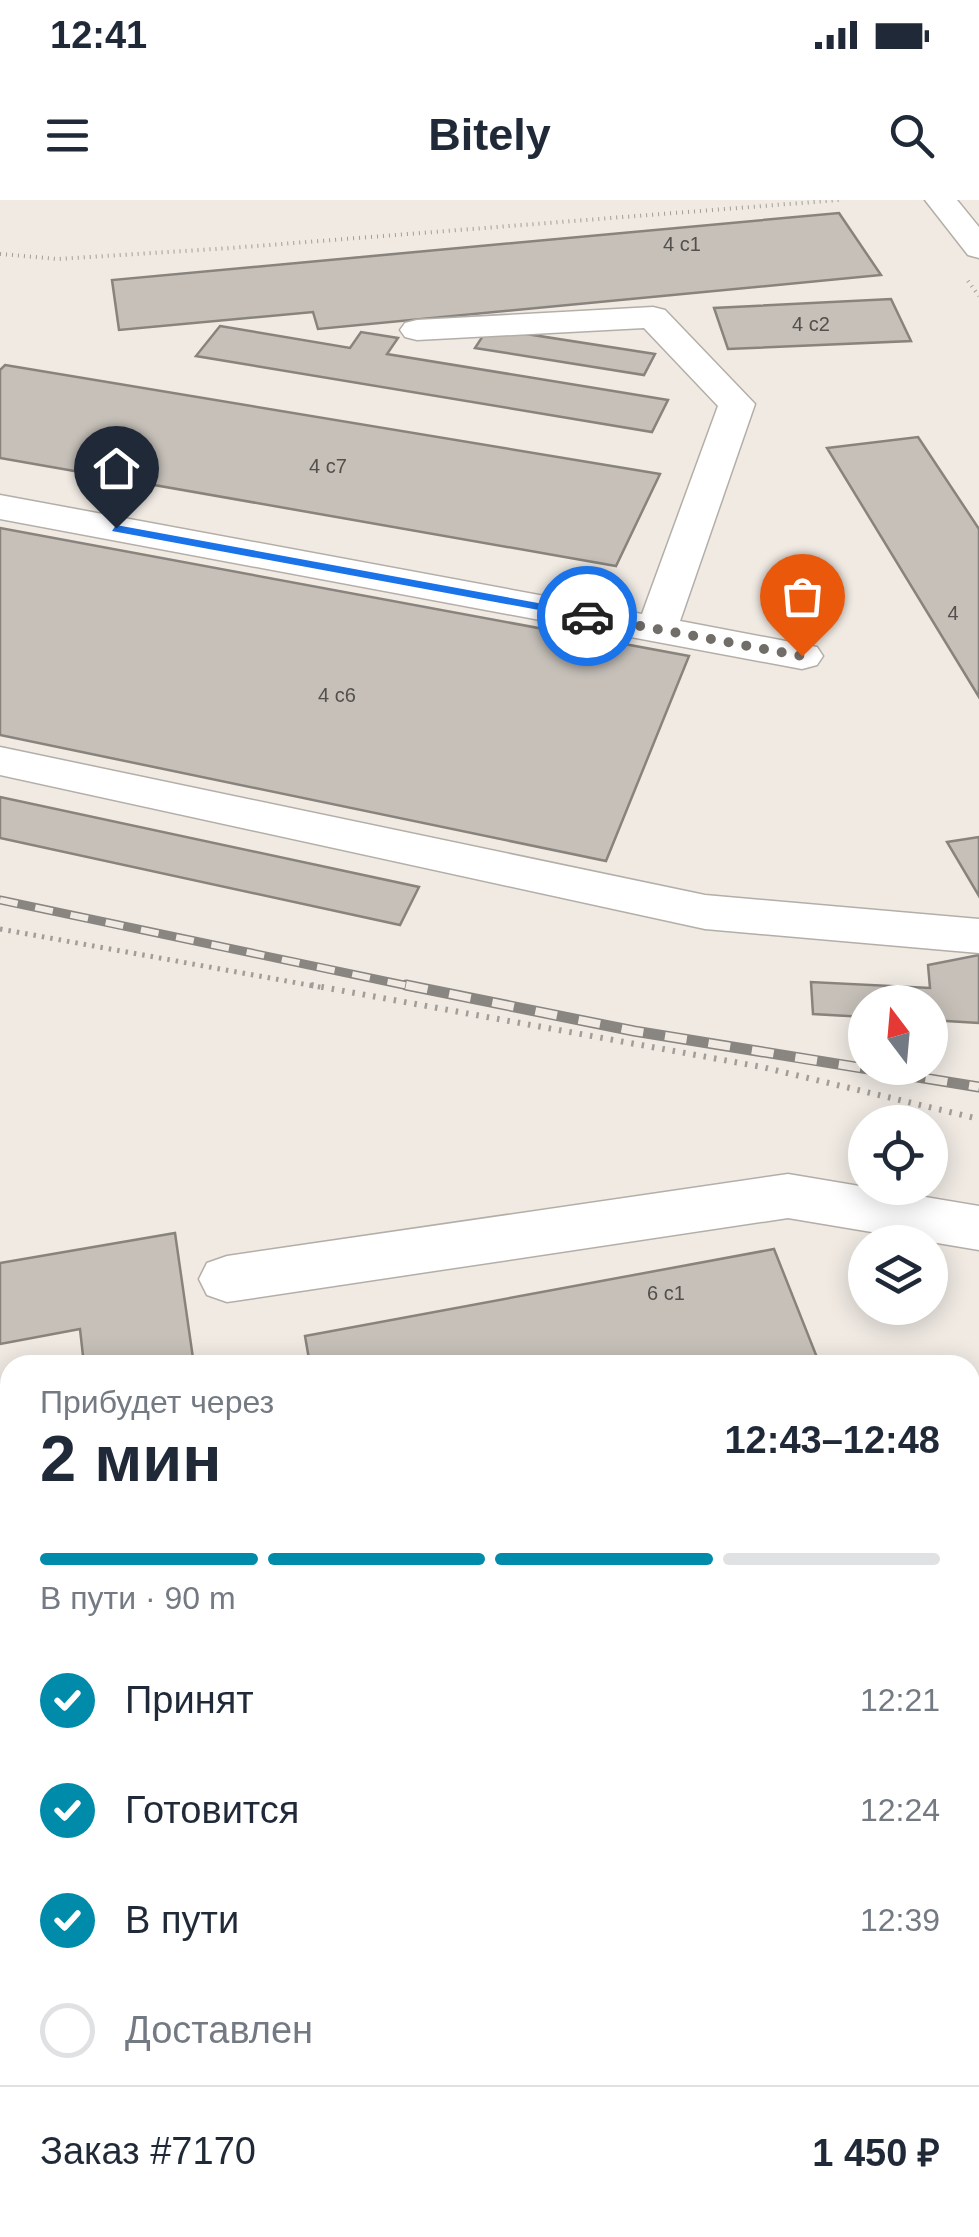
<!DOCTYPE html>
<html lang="ru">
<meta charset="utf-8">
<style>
:root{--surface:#fff;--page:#f2f2f3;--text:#1f2937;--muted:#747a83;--line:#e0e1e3;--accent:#008baa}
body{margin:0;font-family:Arial,sans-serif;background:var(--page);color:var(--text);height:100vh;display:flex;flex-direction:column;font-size:38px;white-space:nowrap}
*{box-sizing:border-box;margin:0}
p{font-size:32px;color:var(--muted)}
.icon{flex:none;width:55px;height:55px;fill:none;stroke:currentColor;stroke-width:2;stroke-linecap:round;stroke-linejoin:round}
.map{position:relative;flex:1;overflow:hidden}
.panel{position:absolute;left:0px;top:1155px;width:980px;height:882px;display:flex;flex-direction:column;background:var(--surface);border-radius:30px 30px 0 0;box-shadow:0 5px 25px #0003}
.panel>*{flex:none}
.needle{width:65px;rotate:344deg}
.fabs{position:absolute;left:848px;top:785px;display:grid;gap:20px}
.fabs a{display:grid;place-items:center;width:100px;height:100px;border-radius:50%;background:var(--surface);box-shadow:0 5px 25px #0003;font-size:50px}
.pin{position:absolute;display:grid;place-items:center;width:85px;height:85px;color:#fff;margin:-102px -42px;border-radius:50% 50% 50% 0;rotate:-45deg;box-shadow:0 0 10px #0007}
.pin .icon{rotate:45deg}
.courier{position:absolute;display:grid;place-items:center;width:100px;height:100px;margin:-50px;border:8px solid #1a73e8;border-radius:50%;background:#fff;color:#222;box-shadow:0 2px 12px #0007}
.head em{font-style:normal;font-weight:800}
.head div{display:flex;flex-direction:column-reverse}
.head{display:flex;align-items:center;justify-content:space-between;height:170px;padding:0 40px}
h1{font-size:65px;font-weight:800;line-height:75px}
.bar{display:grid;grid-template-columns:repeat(4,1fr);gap:15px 10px;align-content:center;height:120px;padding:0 40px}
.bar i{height:12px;border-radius:8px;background:var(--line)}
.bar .selected{background:var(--accent)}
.bar p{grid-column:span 4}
.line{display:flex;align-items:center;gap:25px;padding:0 40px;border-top:2px solid var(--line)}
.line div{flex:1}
ol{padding:0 40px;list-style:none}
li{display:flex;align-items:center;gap:30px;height:110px}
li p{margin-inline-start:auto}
li .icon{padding:10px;border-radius:50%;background:var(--accent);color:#fff;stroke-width:4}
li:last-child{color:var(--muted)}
li i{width:55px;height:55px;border:5px solid var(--line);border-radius:50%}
.status{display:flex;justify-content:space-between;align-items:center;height:70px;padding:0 50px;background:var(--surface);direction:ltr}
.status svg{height:28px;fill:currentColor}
header{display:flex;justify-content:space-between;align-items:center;height:130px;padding:0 40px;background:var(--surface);font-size:45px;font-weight:800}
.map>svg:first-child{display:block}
</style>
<div class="status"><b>12:41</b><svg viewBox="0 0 49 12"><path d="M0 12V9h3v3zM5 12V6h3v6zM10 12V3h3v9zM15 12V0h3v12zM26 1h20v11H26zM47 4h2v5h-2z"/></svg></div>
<header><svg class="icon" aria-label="menu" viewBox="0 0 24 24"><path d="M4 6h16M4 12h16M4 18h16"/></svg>Bitely<svg class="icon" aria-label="search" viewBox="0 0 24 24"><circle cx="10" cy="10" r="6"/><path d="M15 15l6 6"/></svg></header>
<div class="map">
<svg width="979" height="2037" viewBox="0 0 979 2037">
<rect width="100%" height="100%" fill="#f0eae3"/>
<!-- building -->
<path fill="#c6c0b9" stroke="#88837c" stroke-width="2.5" d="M839,13l42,62 -563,54 -5,-17 -194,18 -7,-50z
M891,99l20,42 -183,8 -14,-41z
M220,126l130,22 11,-16 37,6 -11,16 281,46 -16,32 -456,-76z
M488,128l167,26 -11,21 -169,-27z
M5,165l655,109 -44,92 -616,-108v-88z
M918,237l61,92v168l-152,-249z
M0,328l689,128 -83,205 -606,-126z
M0,597l419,90 -19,38 -400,-87z
M979,637v59l-32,-54z
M979,755v68l-49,-3v-18h-65v15l-52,-3 -2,-32 119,6 -2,-23z
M175,1033l19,132h-110l-4,-36 -80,15v-81z
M774,1049l46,116h-510l-5,-29z
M0,1263l10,167v24l-10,2z
M970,1544l9,23v470h-433l-2,-9h426z"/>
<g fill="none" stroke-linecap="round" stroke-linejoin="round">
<!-- minor casing -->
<g stroke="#b4aea8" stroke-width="3">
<path id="minor" d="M925,0h32l22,27v31l-11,-3z
M653,107l12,3 90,94 -75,217 137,26 6,9 -6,9 -15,4 -802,-150v-24l642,119 76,-208 -74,-78 -227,12 -12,-3 -5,-7 5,-7 12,-3z
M0,547l705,148 274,24v34l-274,-24 -705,-154z
M788,974l191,32v44l-191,-32 -561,84 -20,-7 -8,-16 8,-16 20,-7z"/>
</g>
<!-- path-far2 -->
<path stroke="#a29d98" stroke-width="4" stroke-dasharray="1 5" stroke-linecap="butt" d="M0,54l58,5 173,-11 608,-48
M968,81l11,15"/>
<!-- path-far1 -->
<path stroke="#a29d98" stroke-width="5" stroke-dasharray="2.5 6" stroke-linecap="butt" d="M0,729l325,59"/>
<!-- path -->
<path stroke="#a29d98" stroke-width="6" stroke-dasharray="2.5 8" stroke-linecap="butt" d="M311,785l451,82 217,52"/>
<!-- minor -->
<use href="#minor" fill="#fff" fill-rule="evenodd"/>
<!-- rail-far1 casing -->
<g stroke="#898580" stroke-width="9">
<path id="rail-far1" d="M0,700l418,88"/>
</g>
<!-- rail casing -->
<g stroke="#898580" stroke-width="11">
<path id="rail" d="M406,785l228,46 345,56"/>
</g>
<!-- rail-far1 -->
<use href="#rail-far1" stroke="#f0eae3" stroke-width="6" stroke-dasharray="18" stroke-linecap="butt"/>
<!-- rail -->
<use href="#rail" stroke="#f0eae3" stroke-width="8" stroke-dasharray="22" stroke-linecap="butt"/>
</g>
<!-- route -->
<path fill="#1a73e8" d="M116,325l471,87 6,4 -6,3 -475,-88z"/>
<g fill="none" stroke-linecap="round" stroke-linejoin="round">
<!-- done -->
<path stroke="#716d69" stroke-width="10" stroke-dasharray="0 18" d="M587,416l215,40"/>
</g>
<g text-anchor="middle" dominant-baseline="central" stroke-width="10" stroke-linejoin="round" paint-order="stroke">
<!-- number labels -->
<g font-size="20" fill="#524f4c">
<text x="682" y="44">4 с1</text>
<text x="811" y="124">4 с2</text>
<text x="328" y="266">4 с7</text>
<text x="953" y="413">4</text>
<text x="337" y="495">4 с6</text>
<text x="666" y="1093">6 с1</text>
</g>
</g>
</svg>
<div class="fabs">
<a><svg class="needle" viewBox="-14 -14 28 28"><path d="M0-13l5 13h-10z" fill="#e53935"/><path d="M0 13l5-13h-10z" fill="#747a83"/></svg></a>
<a><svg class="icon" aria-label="locate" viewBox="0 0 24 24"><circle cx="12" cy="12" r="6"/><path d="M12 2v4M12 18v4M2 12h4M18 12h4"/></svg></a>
<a><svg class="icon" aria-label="layers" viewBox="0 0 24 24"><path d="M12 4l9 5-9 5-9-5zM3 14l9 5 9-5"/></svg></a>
</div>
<div class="pin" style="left:802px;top:456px;background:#ea580c"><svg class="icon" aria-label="bag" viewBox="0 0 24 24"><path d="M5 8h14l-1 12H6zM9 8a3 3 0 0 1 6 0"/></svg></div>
<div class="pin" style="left:116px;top:328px;background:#1f2937"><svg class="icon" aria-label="home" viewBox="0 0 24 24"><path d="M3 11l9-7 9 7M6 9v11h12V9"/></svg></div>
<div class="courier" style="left:587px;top:416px"><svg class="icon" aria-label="car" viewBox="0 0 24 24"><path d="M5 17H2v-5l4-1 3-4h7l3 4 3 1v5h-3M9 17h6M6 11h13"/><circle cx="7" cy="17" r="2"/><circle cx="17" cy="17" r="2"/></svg></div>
<section class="panel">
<div class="head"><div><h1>2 мин</h1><p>Прибудет через</p></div><em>12:43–12:48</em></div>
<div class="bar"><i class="selected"></i><i class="selected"></i><i class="selected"></i><i></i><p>В пути · 90 m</p></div>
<ol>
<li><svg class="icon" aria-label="check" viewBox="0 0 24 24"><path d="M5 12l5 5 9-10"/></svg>Принят<p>12:21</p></li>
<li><svg class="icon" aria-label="check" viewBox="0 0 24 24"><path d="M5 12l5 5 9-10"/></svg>Готовится<p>12:24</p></li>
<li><svg class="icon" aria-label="check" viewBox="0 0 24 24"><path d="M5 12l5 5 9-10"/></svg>В пути<p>12:39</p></li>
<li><i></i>Доставлен</li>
</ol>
<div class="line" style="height:130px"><div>Заказ #7170</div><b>1 450 ₽</b></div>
</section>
</div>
